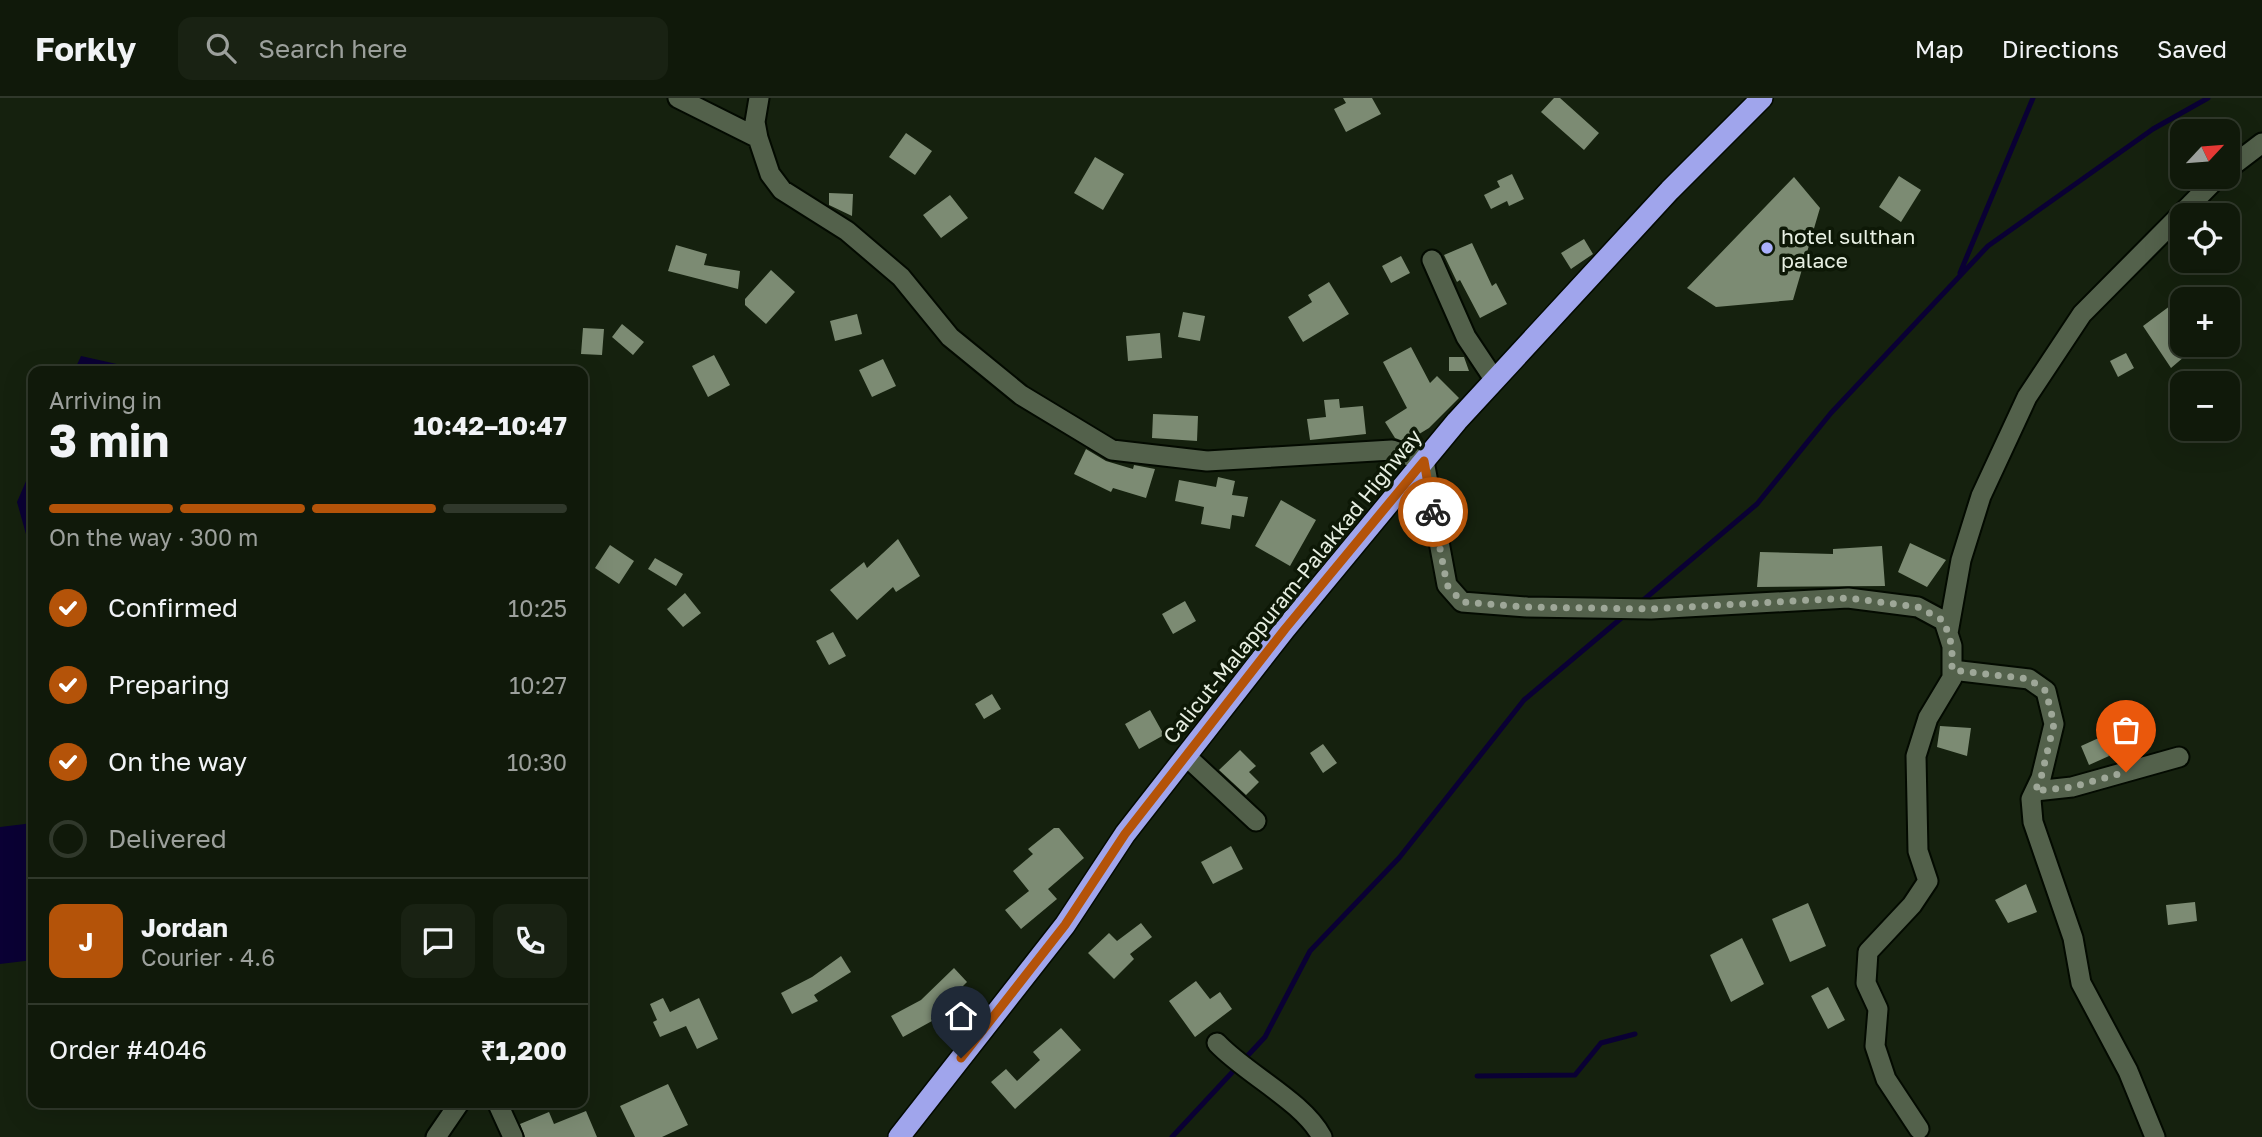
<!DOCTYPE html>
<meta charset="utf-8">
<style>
:root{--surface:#10190a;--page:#192213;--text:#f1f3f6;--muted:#9ca09c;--line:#30382b;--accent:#b45309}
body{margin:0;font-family:"Golos Text",sans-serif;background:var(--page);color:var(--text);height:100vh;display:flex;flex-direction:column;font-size:26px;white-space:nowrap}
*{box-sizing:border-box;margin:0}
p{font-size:23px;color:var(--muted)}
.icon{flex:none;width:38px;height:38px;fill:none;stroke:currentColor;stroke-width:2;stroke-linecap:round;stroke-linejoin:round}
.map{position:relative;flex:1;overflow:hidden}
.panel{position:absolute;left:28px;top:268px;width:560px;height:742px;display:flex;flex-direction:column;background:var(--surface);border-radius:14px;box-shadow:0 7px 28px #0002,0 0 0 2px var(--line)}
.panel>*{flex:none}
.needle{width:46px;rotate:64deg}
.controls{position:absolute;left:2170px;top:21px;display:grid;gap:14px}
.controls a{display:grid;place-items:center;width:70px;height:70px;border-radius:14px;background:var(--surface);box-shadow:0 7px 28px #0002,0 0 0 2px var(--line);font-size:35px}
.pin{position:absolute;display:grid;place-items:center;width:60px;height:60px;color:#fff;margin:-72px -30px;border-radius:50% 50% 50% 0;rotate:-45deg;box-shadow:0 0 7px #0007}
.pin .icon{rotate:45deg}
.courier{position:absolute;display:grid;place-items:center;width:70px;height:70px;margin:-35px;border:5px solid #b45309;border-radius:50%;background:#fff;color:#222;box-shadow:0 2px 9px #0007}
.overview em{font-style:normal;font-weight:700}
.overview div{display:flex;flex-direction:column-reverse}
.overview{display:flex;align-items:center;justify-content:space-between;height:119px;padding:0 21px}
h1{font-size:46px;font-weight:700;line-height:52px}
.bar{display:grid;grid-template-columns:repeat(4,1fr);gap:10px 7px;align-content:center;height:84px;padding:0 21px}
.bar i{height:9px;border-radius:5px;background:var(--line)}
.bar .current{background:var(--accent)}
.bar p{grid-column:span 4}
.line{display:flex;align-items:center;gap:18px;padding:0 21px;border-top:2px solid var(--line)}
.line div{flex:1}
.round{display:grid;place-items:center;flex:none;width:74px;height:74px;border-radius:14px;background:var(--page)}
ol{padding:0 21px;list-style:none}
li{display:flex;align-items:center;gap:21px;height:77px}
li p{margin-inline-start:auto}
li .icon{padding:7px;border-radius:50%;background:var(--accent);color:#fff;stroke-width:4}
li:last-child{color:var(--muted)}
li i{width:38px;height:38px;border:4px solid var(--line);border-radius:50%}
header{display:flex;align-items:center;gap:42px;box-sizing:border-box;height:98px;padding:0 35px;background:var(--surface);border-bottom:2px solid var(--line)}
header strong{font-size:33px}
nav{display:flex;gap:38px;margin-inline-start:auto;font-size:24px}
.search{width:490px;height:63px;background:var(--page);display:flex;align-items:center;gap:18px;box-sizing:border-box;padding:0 24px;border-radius:14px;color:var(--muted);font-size:26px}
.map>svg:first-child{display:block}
</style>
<header>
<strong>Forkly</strong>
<div class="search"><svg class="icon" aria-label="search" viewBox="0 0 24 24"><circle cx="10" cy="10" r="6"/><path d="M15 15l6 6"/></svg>Search here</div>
<nav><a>Map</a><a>Directions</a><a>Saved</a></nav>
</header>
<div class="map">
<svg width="2262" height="1039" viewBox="0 0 2262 1039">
<rect width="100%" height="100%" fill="#15210e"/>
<!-- water -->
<path fill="#0a0034" d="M81,258l67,15h-74z
M33,367v94l-16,-57z
M33,725v137l-33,4v-137z"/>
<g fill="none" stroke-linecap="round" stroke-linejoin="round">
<!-- stream -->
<path stroke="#0a0034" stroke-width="5" d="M1960,175l73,-175
M1641,504l116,-98 74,-91 157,-167 165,-117 55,-31
M1477,978l98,-1 26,-32 34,-9
M1172,1039l93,-100 45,-86 89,-93 125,-158 101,-85"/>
</g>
<!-- building -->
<path fill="#7c8b73" d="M1343,0h29l9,16 -35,18 -12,-23 12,-6z
M1554,0h6l39,35 -15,17 -43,-38z
M906,35l26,18 -17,24 -26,-18z
M1095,59l29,17 -21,36 -29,-17z
M1512,76l12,25 -15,7 -2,-5 -16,8 -7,-14 16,-8 -3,-6z
M1899,78l22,14 -20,32 -22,-15z
M1794,79l26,31 -27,92 -77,7 -29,-19z
M829,95l24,1 -1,22 -23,-11z
M950,97l18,23 -27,20 -18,-23z
M1584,141l9,15 -22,15 -10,-16z
M1472,145l20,43 4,-3 11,21 -27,14 -20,-38 -3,2 -13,-27z
M676,147l31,9 -3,11 36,6 -2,18 -70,-18z
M1401,158l9,17 -19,10 -9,-17z
M771,172l24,22 -29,32 -21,-19v-6z
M1329,184l20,32 -46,28 -15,-25 24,-15 -4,-7z
M2182,199v48h16l-27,23 -28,-42z
M1183,214l22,4 -5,25 -22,-4z
M857,216l5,20 -27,7 -5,-20z
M622,226l22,18 -11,13 -21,-18z
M583,230l21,1 -2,26 -21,-1z
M1160,235l2,25 -34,3 -2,-25z
M1411,249l19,36 7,-7 22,22 -30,30 -23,14 -11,-4 -10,-16 22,-14 -24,-46z
M2126,255l8,15 -16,9 -8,-16z
M714,257l16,30 -22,12 -16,-31z
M1449,259h15l5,14h-20z
M883,261l13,27 -24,11 -13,-27z
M1339,301l1,9 23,-2 3,28 -56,6 -3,-21 19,-2 -2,-17z
M1153,316l45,2 -1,25 -45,-3z
M1086,351l20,12 27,8 1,-4 21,4 -9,29 -33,-10 -2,4 -37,-18z
M1218,379l17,4 -3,14 16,2 -4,20 -12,-2 -2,14 -29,-5 3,-17 -29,-6 4,-21 37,7z
M1281,402l35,20 -26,46 -35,-20z
M898,441l22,37 -24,16 -3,-5 -36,33 -27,-30 34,-28 3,6z
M1910,445l36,17 -19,27 -29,-15z
M610,447l24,16 -15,23 -24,-16z
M1882,448l3,40 -128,1 3,-35 73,2v-5z
M655,460l28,16 -7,12 -28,-17z
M685,495l16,20 -18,14 -16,-18z
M1185,503l11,20 -23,13 -11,-20z
M833,534l13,24 -17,9 -13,-24z
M992,596l9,15 -17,10 -9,-15z
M1150,612l14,25 -25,14 -14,-25z
M1940,628l31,2 -4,28 -30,-9z
M2101,639l8,19 -20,9 -8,-19z
M1323,646l14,19 -14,10 -13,-20z
M1240,652l16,16 -7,6 10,10 -13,13 -27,-25z
M1054,730h5l25,30 -36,31 9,10 -36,30 -16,-19 24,-19 -16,-20 20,-17 -5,-5z
M1231,748l12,23 -30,15 -12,-22z
M2026,786l11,28 -29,11 -13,-23z
M2195,804l2,19 -29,4 -2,-20z
M1808,805l18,43 -36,16 -18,-43z
M1141,825l11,14 -22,17 4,5 -20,20 -26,-26 21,-20 8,8z
M1742,840l22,46 -33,18 -21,-47z
M841,858l10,16 -37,23 4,6 -26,13 -11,-21 31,-16z
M954,870l13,14 -36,36 1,3 -29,16 -12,-21 30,-16z
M1196,883l14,18 10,-7 12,17 -37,28 -26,-36z
M1828,889l17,33 -17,9 -17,-33z
M663,900l7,14 29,-14 19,41 -21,10 -11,-23 -26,11 -7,-15 4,-2 -7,-16z
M1061,930l20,22 -66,59 -24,-27 15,-13 11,12 23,-21 -7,-8z
M668,986l20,41 -26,12h-27l-15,-31z
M586,1013l11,26h-72l-5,-13 29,-12 5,12z"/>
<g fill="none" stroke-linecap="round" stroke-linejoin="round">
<!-- minor casing -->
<g stroke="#030a00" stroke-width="23">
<path id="minor" d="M678,0l80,40
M759,0l-4,24 3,16 12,36 12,16 65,41 54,46 49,60 71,58 91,55 95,11 185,-11 32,11 23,124 15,17 65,5 124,2 197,-11 70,9 26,14 8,25v32l-24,40 -12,38 2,95 10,30 -16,24 -44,47 -2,31 12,26 -3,37 11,33 33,50
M2228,71l34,-26
M1432,162l34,77 28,42
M1948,535l13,-73 20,-64 46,-99 55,-83 136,-137
M1952,572l77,9 17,12 8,33 -13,54 -10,21 2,23 40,116 8,45 47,88 27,66
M1186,658l70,65
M2035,693l37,-4 107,-30
M1217,945c29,31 86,58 105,94
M497,1004l16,35
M436,1039l24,-35"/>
</g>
<!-- highway casing -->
<g stroke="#030a00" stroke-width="24">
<path id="highway" d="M899,1039l166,-212 60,-91 160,-205 172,-208 213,-231 92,-92"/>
</g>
<!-- minor -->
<use href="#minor" stroke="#53614b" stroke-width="19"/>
<!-- highway -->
<use href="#highway" stroke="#a0a5ec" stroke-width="21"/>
</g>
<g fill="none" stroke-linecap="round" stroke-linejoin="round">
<!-- done -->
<path stroke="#9ea798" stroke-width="7" stroke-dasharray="0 12.6" d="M1433,414l14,73 15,17 65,5 124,2 197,-11 70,9 26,14 8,25v24l77,9 17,12 8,33 -13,54 -6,13 37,-4 54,-15"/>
<!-- route -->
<path stroke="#b45309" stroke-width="9" d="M961,960l104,-133 60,-91 160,-205 139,-168 9,51"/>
</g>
<!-- markers -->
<circle fill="#aab0fb" stroke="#0d1806" stroke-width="2.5" cx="1767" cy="150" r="7"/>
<g text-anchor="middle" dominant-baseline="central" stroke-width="7" stroke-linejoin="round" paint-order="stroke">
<!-- poi labels -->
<g font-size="21" fill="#e7efe2" stroke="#0d1806" text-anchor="start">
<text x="1781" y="138">hotel sulthan<tspan x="1781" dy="24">palace</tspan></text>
</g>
<!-- street labels -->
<g font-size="21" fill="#e7efe2" stroke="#0d1806">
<text transform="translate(1292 488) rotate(-51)">Calicut-Malappuram-Palakkad Highway</text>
</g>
</g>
</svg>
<div class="controls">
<a><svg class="needle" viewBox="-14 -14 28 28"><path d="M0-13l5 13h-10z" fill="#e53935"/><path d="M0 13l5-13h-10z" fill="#9ca09c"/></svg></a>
<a><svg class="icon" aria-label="locate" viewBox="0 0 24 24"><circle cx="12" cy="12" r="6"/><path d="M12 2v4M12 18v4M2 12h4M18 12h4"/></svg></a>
<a>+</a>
<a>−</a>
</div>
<div class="pin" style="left:2126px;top:674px;background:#ea580c"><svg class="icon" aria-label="bag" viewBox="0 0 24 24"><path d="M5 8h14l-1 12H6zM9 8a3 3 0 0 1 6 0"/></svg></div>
<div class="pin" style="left:961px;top:960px;background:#1f2937"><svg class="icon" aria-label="home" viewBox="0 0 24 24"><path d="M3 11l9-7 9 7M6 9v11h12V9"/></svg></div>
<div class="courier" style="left:1433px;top:414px"><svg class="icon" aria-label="bike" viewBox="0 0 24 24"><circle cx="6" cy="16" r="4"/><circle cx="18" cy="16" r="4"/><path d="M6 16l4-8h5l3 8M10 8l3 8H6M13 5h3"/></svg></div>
<section class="panel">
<div class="overview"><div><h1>3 min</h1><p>Arriving in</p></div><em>10:42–10:47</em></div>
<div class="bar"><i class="current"></i><i class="current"></i><i class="current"></i><i></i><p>On the way · 300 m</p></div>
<ol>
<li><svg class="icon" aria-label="check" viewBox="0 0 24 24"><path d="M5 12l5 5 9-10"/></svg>Confirmed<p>10:25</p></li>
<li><svg class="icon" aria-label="check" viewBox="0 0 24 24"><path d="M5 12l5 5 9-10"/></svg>Preparing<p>10:27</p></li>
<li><svg class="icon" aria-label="check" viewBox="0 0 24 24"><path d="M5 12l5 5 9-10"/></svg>On the way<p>10:30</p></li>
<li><i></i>Delivered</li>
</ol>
<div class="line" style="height:126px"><b class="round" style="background:var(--accent);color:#fff">J</b><div><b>Jordan</b><p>Courier · 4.6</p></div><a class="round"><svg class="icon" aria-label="chat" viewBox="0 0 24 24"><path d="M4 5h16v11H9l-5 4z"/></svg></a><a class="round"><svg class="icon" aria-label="phone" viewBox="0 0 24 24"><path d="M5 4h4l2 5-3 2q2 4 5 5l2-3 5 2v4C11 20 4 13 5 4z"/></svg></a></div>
<div class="line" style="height:91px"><div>Order #4046</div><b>₹1,200</b></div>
</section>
</div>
